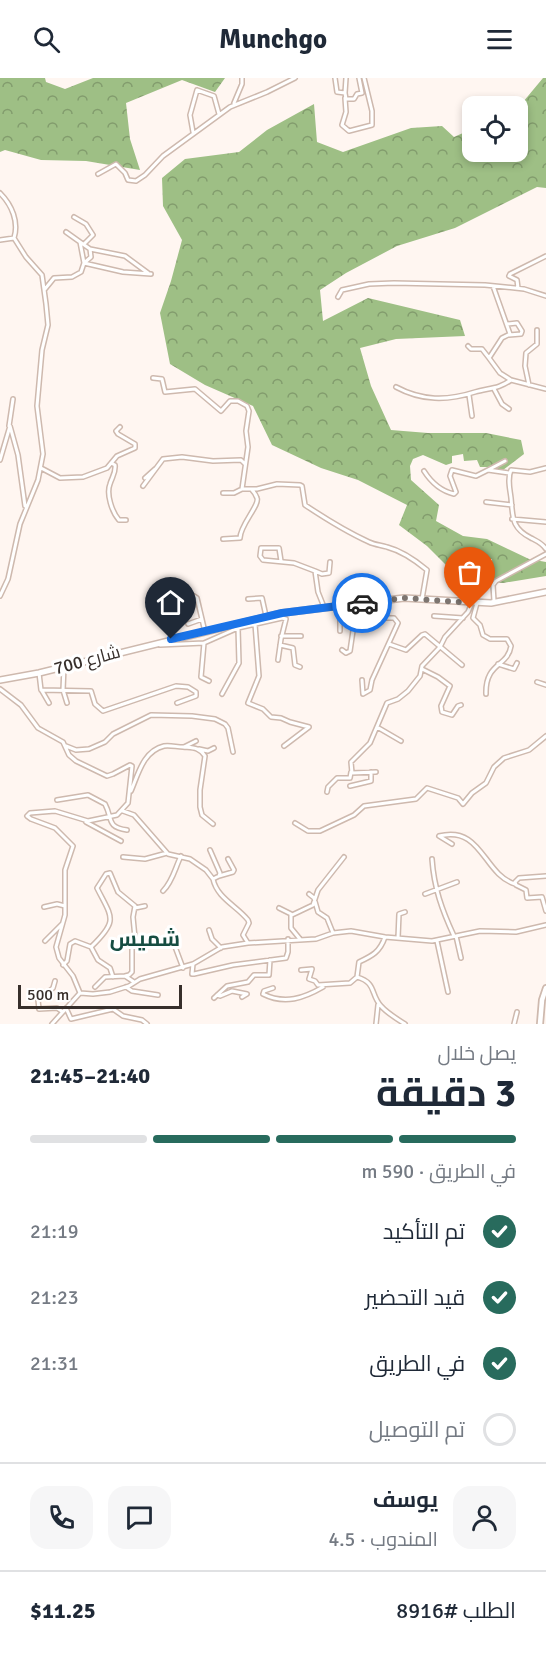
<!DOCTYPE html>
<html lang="ar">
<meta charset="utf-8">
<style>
:root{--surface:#fff;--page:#f6f6f7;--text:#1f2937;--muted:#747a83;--line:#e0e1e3;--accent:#286b5d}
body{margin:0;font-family:Signika,Cairo,sans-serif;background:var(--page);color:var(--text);direction:rtl;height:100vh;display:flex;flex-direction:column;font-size:22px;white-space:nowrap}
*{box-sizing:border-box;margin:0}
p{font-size:20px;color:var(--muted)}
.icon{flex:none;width:33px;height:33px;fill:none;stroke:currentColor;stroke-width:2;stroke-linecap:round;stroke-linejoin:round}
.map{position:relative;height:946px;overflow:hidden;direction:ltr}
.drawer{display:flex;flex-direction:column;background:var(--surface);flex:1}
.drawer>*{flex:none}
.buttons{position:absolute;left:462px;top:18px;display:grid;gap:12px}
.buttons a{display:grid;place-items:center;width:66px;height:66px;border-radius:12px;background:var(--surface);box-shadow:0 3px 9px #0003;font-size:30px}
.scale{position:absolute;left:18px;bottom:15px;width:164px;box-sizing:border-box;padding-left:6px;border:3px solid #372f2b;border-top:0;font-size:16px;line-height:21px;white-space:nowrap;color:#372f2b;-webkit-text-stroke:4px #fff;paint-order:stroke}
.pin{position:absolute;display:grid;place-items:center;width:51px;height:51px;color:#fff;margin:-62px -26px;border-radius:50% 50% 50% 0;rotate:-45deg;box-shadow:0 0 6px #0007}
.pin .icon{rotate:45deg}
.courier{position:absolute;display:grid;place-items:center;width:60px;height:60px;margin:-30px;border:4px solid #1a73e8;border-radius:50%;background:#fff;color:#222;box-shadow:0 2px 8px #0007}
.summary em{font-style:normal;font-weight:700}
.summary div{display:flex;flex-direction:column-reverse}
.summary{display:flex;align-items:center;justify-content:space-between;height:102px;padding:0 30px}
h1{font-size:39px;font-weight:700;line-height:45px}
.bar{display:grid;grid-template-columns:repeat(4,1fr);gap:9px 6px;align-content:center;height:72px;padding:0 30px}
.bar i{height:8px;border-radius:4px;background:var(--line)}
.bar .current{background:var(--accent)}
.bar p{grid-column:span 4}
.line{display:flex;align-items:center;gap:15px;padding:0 30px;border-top:2px solid var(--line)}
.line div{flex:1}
.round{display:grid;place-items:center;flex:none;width:63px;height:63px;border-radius:18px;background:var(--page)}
ol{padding:0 30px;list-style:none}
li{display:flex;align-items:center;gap:18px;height:66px}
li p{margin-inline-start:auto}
li .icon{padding:6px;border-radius:50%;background:var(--accent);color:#fff;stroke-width:4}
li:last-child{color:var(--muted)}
li i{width:33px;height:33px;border:3px solid var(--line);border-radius:50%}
header{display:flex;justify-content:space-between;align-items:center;height:78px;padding:0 30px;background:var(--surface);font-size:27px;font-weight:700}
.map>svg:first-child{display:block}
</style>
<header><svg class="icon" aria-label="menu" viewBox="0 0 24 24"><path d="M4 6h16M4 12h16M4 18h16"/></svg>Munchgo<svg class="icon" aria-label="search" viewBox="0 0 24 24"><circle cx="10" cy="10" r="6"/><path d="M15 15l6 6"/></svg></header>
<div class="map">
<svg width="546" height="946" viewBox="0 0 546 946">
<defs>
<pattern id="forest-crowns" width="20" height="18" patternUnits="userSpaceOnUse" patternTransform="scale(1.5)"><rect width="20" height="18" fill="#9ebf85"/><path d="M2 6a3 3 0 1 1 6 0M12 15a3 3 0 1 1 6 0" fill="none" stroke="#829c6d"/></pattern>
</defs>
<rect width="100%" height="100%" fill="#fff6f1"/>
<!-- forest -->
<path fill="url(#forest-crowns)" d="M0,0h45l1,4 19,7 28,-11h132l-10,14 -33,-12 -56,23 4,36 10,31 -54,-9 -45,-1 -36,-10 -5,2z
M543,0h3v110l-9,-1 -82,41 -58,18 -51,27 -26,17 3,31 45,-23 92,22 5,16 -69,3 -36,9 11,38 20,44 37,3h58l35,7 3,14 -21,16 -16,-3h-7l-3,-7 -13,1 -1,-7 -11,2v7l-6,2 -23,-10 -10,4 -3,7 1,14 28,25 -3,16 27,15 24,3 42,20 17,3v14l-43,7 -10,-1 -1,-23h-10l1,17 -24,2 -32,-32 -28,-21 8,-20 -49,-25 -37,-12 -49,-23 -19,-39 -48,-21 -35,-21 -10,-51 11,-32 11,-41 -19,-34 -1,-28 23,-19 54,-7 28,-22 47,-26 3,38 26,10 68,-24 31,-2 12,11 18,-8v23h46v-44z"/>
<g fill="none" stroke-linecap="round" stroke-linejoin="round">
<!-- minor casing -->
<g stroke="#ceb9ae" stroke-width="6">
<path id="minor" d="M335,0l2,14 8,1 1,6h8l3,-5 5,-1 -3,-15
M345,15l1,-15
M345,20l1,14 -4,13 7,6 23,-6v-14l-8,-33
M234,25l8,-19v-6
M193,54l-3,-17 7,-25 17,6 5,18
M98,96l18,-10 9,9 3,7 8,1 9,-6 18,-19 67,-49 37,-15 28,-14
M0,115c12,12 19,29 14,45l12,19 16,18 4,29 2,21 -6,25 -5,56 6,48 -5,26 -18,44 -12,55 -8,17
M74,139l12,7 7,11 -9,9
M66,154l14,10
M0,162l14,-2
M90,171l35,7 23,17
M84,185l39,9 28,2
M493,208l17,48 -8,4 -13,20 11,15 11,7 35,9
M518,210l-1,-8 -8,-4 1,-2 36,-18
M45,211l9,-11 18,-1 9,-5 3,-9 -4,-21 10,7 1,8 -7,6
M338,219l4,-7 27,-6 25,-1 91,2 39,4 22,7
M507,246l10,-1 5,8 -1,3 -12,1
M468,268l3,3h11l7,9
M153,300l9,1 3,13 30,-3 26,22 9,-10h8l9,5 2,5 -3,20 2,16 -6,42
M529,307l-4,-19 1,-13 11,-9v-14
M396,309c26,14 51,14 79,5 13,-4 24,-3 36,-12
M494,311l8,15 7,5
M469,317l3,21
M9,348l4,-27
M0,382l10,-34 8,29 7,51
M111,385l4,2c1,8 -3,12 -5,19 -4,10 2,28 9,36h7
M41,390l19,10 23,-1 24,-9 10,-12 18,-8v-4l-17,-10 -2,-3 4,-4
M546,390l-16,4 -19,-2c-4,9 -1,19 0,28 2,19 0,30 20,40 6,3 11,5 15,11
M488,392l17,-9
M424,393c7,11 17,20 30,23l2,-2 -6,-16 2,-6 24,6 12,-6 21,3
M145,400l10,-9
M143,408l20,-27 19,-2 31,4 28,-1 4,4
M223,415h11l8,-4h15l20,-5 23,1 2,1 3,19c21,14 42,27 64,37 6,3 12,3 18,5 15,4 28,13 40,23l-5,29
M486,424l26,3
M512,441l34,3
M223,461l17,-1c0,-13 20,-33 17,-40 -1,-3 -3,-6 -5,-8
M281,483l-2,-13h-18l-1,8 3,4 31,3 21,8 3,21 6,15
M315,493l7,3 7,-1 1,-11
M194,518l3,2 8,34
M248,521l14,-1 4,18
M494,523l-1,-16 3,-4 50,-27
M477,525l-4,15 7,7 3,10 7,4h17l4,7c-3,21 -26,16 -25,48
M360,526l1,-28
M434,538l29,2
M188,546l14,-5
M255,546l4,52 -11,27 15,6 8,8 10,1 9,4 19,5 -25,19
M340,553v-24
M281,558h20
M204,565l-3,34 8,4
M389,566l17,6 16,-15 3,-1 37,31
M160,567l44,-2 34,-15 44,-10v-5
M280,567l13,3 2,17 5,2
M342,572l4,3 4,-2 7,-47
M278,582l3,-21 5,-20 -4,-1
M498,586l16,5 3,-6
M64,589l-1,23 4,13
M422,591l16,8 12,9 -9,20 1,6 10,3 6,-9 3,-1
M39,595l2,17 50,1 4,13 8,7 73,-25 12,1 8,5v4l-19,7
M362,602l1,14 7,-4 2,-10 26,-57 -4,-5h-16
M537,604l9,3
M0,611l21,16 17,23 25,14 6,13 7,6 31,15 6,-2 17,-9 2,1 -4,37 -11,12 -29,6 -33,-10 -25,2 -3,3 4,3 24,9 18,18 -8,24v45l-9,32 3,11 14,18 7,17 13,1 17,-2 19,-6 11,-7 53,-15 29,-17 26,-4
M42,613l7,12
M222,616l17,-31 -1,-35
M377,649l24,14
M66,668l10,4 13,-1 16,-7 8,-8 38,-19 41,1 23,3 10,5 3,4 5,24
M184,669l12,-6
M199,671l9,2 6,-3
M376,694l-24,1 -1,-11 19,-19 17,-40 11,-4 10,-8 12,-15 2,-10 18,-19 5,-10 23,-25 4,-9
M350,708l21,-5v-9
M131,713c7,-16 12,-40 33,-45 6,-1 13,1 19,1 10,1 16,0 22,9l-5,34v17l2,8 11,9
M327,714l1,-5 9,-9h13l1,-6
M57,722l31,-5 17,9c8,15 1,23 22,26
M123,733l11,4 34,39 22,5 16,11 7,9
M86,744l35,19
M295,745l13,8h12l34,-16 10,-9 52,-7 11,-11 31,10 5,6 9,-11 14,-10 8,-16 10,-9 25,-8 17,-14
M452,766l-13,-8c43,-11 44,38 76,48
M210,772l10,23 -1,3 -6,3c4,19 24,27 35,41l1,3 -6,12 5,8 68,-4 17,-6 18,-2 34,6 47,4 48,-10 36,1 30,-7
M123,779l22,2 22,-6
M432,781c2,29 10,51 22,77
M219,798l14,-4 1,-2 -6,-11
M546,798l-27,2 -4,4 1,3 10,5 1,8 15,-1 4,14
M163,813c10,-10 12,-23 18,-35
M309,816l5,4 4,14 9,6 6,15
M425,816l32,-12
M44,829l13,-3 8,2
M135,830l10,-2
M279,830l12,6v14l9,11
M292,837l21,-10 5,-15 26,-33
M209,852l3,9 9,9
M171,858l12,32
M456,858l5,22
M398,860l1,-24 6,-2
M45,863l17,-17
M437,863l11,51
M91,869l7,13 12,8 3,9
M193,886l-1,10h2l39,-9 53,-7 2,-6v-13
M63,887l4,-4 3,-17 5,-3 16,6c28,-27 21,-29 6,-59l9,-14 4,-1 8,19 17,14 -2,11 2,21 -3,7v27l-3,3 -4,1
M301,892l11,-1 -3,10 6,2 3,4 32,-2 7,-6c20,6 13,17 24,29 6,7 16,13 24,18
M357,899l2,-15c13,-6 21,-10 26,-25
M55,903l-2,7 -15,12 1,9 18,-1 6,4
M95,909l10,-10 20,-1 9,6
M126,909l6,4 26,4
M273,910l-9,3 -1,3c22,11 41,4 60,-7
M217,917l3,1 12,-5 15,3 -5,3
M214,920l13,-12 21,-4 6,-7h15l1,-15
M66,930l5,11 42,-10 10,7 19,4 5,4
M52,946l28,-31
M376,946l2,-19
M514,946l3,-12"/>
</g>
<!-- tertiary casing -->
<g stroke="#ceb9ae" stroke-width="8">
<path id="tertiary" d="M540,946l2,-24 4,-12"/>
</g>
<!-- secondary casing -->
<g stroke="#ceb9ae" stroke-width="8">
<path id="secondary" d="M0,602l39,-7 243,-60 122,-15 87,5 55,-11"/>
</g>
<!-- minor -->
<use href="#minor" stroke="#fff" stroke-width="3"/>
<!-- tertiary -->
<use href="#tertiary" stroke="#fff" stroke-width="4.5"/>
<!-- secondary -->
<use href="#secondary" stroke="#fff" stroke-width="5"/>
</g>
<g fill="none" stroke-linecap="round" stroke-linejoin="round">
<!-- done -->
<path stroke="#7d7570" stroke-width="6" stroke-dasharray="0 10.8" d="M362,525l42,-5 68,5 -2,6"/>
<!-- route -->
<path stroke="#1a73e8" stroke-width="8" d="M171,561l111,-26 80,-10"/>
</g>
<g text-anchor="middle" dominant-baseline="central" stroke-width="6" stroke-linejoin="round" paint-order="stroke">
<!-- street labels -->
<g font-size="18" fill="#372f2b" stroke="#fff">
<text transform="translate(87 582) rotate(-15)">شارع 700</text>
</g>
<!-- quarter labels -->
<g font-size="21" font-weight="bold" fill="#164d42" stroke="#fff">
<text x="145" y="861">شميس</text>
</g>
</g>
</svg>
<div class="buttons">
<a><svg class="icon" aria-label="locate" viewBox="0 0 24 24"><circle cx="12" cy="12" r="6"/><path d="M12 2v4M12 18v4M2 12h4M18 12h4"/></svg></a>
</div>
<div class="scale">500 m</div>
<div class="pin" style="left:470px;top:531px;background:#ea580c"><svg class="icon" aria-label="bag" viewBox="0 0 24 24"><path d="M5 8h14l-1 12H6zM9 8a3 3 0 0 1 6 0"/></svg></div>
<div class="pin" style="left:171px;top:561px;background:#1f2937"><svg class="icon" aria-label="home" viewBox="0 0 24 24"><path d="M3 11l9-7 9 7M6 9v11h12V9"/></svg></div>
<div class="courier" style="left:362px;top:525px"><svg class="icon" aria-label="car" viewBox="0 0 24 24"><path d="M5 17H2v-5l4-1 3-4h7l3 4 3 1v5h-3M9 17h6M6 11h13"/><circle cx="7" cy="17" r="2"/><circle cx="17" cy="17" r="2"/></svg></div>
</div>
<section class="drawer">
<div class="summary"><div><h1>3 دقيقة</h1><p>يصل خلال</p></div><em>21:40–21:45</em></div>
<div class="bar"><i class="current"></i><i class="current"></i><i class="current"></i><i></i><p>في الطريق · 590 m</p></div>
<ol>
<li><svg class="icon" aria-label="check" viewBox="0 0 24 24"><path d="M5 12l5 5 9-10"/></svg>تم التأكيد<p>21:19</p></li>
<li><svg class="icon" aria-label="check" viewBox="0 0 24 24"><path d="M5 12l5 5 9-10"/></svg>قيد التحضير<p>21:23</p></li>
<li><svg class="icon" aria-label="check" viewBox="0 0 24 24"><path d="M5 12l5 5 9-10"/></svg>في الطريق<p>21:31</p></li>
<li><i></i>تم التوصيل</li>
</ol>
<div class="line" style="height:108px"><a class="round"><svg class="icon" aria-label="person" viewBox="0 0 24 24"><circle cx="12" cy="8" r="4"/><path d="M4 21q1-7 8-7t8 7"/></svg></a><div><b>يوسف</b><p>المندوب · 4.5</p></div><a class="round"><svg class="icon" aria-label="chat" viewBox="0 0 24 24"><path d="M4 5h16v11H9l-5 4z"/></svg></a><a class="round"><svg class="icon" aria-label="phone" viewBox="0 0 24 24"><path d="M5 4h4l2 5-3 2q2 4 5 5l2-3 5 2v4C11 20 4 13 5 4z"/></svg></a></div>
<div class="line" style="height:78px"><div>الطلب #8916</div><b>$11.25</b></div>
</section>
